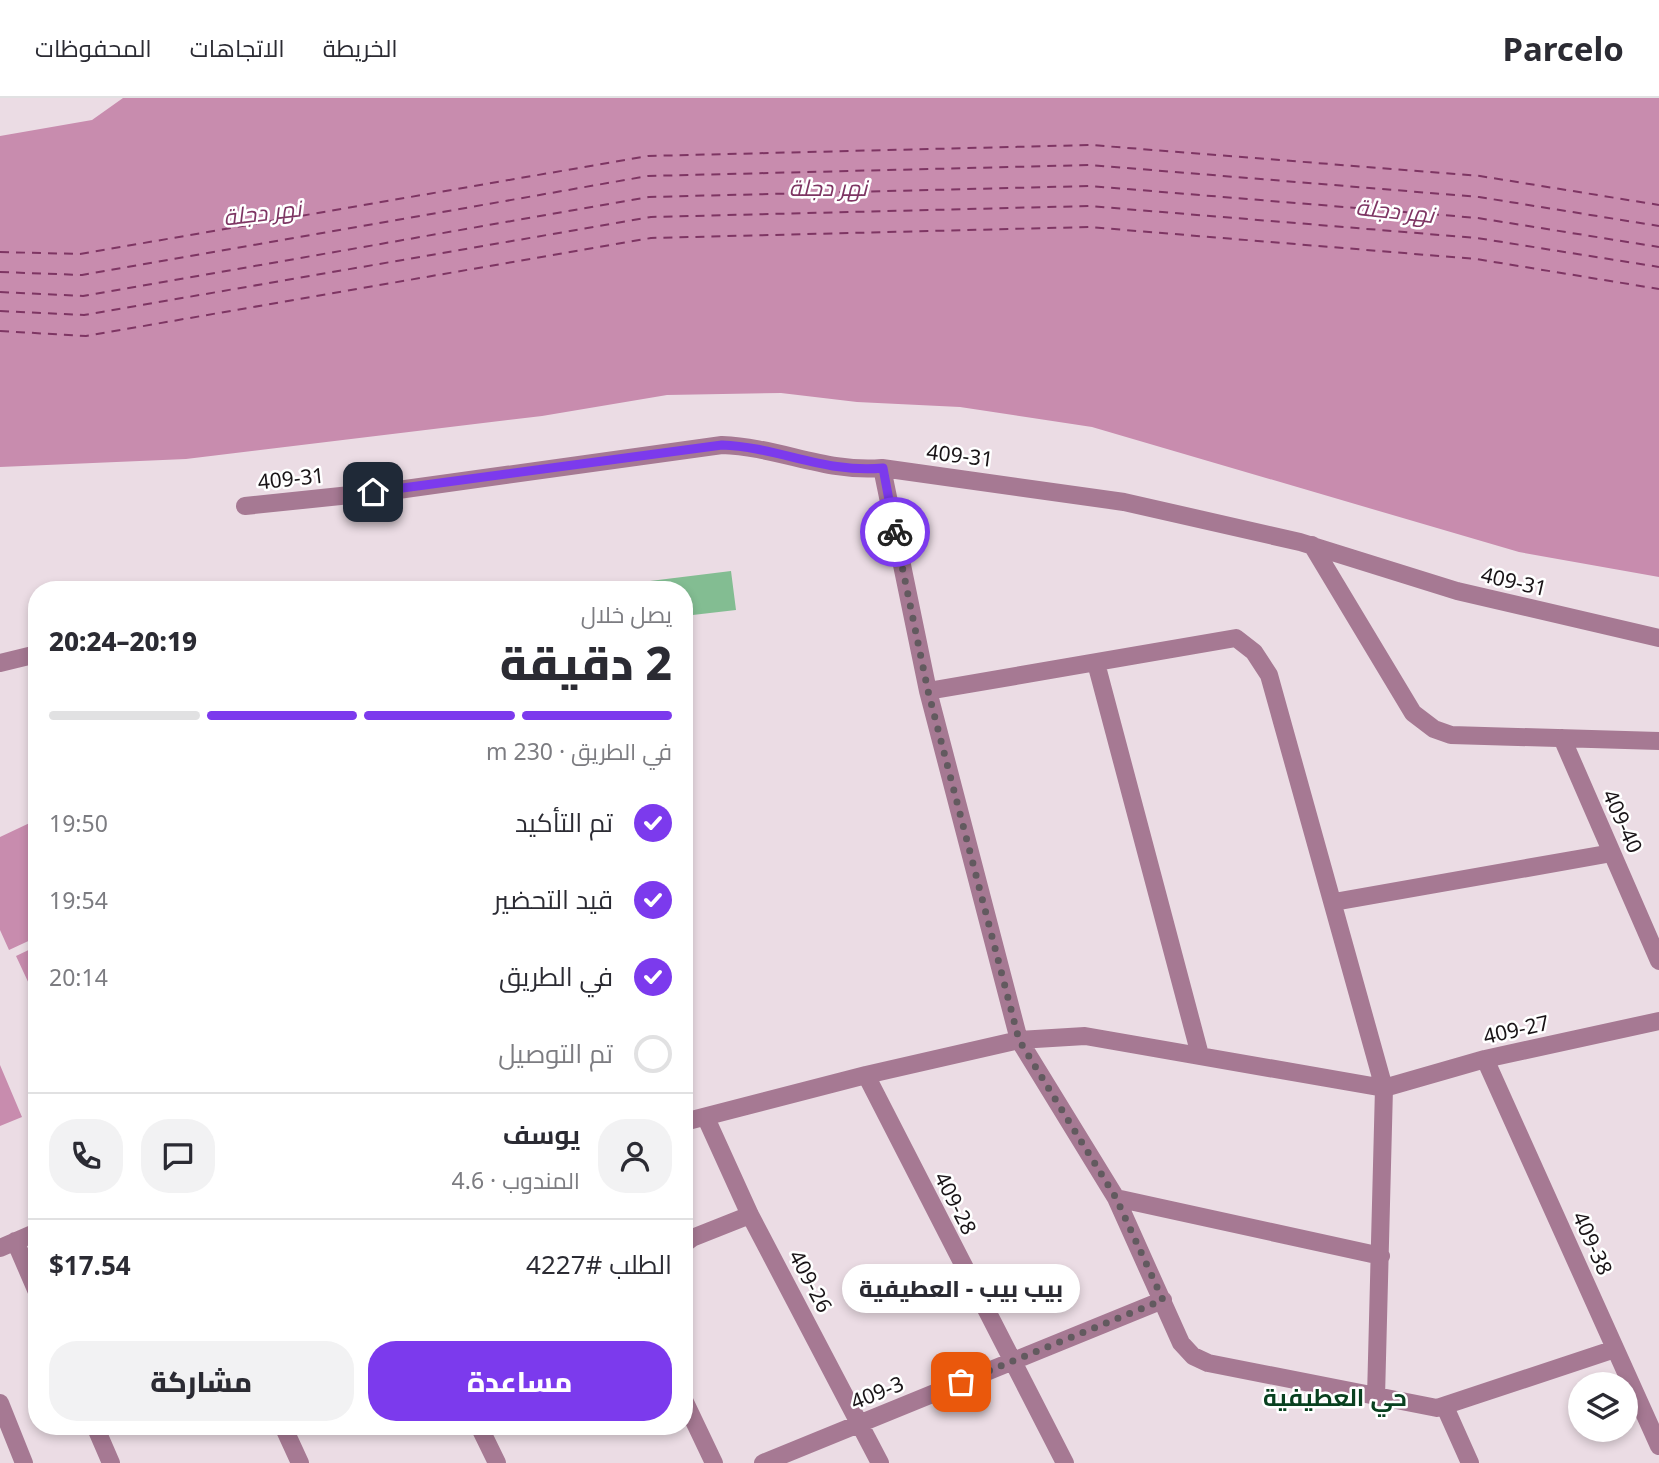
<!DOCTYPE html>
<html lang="ar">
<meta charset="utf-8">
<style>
:root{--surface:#fff;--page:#f2f2f3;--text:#2b2b33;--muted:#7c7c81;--line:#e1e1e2;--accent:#7c3aed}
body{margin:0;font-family:"Noto Sans",Cairo,sans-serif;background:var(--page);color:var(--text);direction:rtl;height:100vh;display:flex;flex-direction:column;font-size:26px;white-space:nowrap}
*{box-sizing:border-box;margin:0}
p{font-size:23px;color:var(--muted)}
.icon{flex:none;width:38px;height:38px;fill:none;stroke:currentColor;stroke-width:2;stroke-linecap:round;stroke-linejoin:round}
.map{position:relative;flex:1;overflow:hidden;direction:ltr}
.details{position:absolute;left:28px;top:483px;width:665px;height:854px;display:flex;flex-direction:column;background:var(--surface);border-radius:28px;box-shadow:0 4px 10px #0003;direction:rtl}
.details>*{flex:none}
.fabs{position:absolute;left:1568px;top:1274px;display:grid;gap:14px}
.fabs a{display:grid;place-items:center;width:70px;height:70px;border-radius:50%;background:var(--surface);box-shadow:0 4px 10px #0003;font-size:35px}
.pin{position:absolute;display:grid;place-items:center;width:60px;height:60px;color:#fff;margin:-30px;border-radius:14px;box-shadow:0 4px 10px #0006}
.courier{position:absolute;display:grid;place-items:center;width:70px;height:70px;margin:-35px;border:5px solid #7c3aed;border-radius:50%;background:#fff;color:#222;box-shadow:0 2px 9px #0007}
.bubble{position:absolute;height:49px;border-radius:24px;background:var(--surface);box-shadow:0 4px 10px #0003;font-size:23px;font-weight:800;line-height:49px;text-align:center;direction:rtl}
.summary em{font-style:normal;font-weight:800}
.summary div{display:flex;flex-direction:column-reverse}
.summary{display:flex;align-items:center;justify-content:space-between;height:119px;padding:0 21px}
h1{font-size:46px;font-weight:800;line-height:52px}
.bar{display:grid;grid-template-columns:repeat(4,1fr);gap:10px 7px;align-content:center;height:84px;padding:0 21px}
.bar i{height:9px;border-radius:5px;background:var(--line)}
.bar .selected{background:var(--accent)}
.bar p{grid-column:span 4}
.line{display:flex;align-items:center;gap:18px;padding:0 21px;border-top:2px solid var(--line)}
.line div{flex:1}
.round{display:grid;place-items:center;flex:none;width:74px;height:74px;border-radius:28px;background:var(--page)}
ol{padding:0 21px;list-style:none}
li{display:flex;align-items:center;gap:21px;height:77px}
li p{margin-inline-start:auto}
li .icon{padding:7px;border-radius:50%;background:var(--accent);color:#fff;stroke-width:4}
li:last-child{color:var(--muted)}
li i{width:38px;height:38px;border:4px solid var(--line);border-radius:50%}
.button{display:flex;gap:14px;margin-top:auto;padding:14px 21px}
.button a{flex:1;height:80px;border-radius:28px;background:var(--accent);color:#fff;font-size:28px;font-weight:800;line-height:80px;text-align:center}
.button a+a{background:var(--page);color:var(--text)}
header{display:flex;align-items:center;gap:42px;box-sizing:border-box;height:98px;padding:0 35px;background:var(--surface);border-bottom:2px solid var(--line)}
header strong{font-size:33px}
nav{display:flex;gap:38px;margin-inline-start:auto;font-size:24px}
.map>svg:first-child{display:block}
</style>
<header>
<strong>Parcelo</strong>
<nav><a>الخريطة</a><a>الاتجاهات</a><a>المحفوظات</a></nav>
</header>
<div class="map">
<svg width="1659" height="1365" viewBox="0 0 1659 1365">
<rect width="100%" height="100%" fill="#ebdce4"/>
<!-- water -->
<path fill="#c88cae" d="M123,0h1536v479l-140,-25 -427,-125 -132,-20 -103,-5 -76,-9 -114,2 -125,21 -356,43 -186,8v-331l92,-16z
M36,722l1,117 -28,13 -9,-20v-93z
M37,848v55l-21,-45z
M0,967l22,52 -22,9z"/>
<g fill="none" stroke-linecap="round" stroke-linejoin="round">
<!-- ferry -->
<path stroke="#7e3563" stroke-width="2" stroke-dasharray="9 7" stroke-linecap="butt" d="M0,154l80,2 568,-98 443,-11 389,31 179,29
M0,174l82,3 566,-99 442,-11 389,32 180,29
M0,194l83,4 566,-99 441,-11 388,32 181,29
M0,213l84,4 567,-98 438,-11 388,32 182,29
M0,233l86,5 565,-98 438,-11 387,32 183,30"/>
</g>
<!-- building -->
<path fill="#83bd92" d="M731,473l5,39 -52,6v-26h-33l-1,-9z"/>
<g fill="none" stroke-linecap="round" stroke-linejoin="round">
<!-- minor -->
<path stroke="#a67993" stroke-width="18" d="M882,370l46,223 91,349 97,158 65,145 12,13 15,7 229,45 178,-59
M245,408l153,-16 324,-45c56,2 105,28 160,23l242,34 176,40 157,49 202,47
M1312,447l101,168 21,16 17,6 208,6
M0,565l37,-9
M1096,565l104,392
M928,593l308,-53 18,14 15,23 115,413 -8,309
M1562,640l97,223
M1334,804l278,-49
M1485,961l174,387
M866,977l199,388
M706,1020l44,97 130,248
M684,1024l182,-47 153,-35 66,-4 299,52 101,-29 174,-38
M1116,1100l265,58
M15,1143l22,51
M684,1146l8,-6 58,-23
M0,1150l37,-16
M684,1302l30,63
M0,1305l24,60
M1445,1309l25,56
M95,1328l16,37
M283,1328l17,37
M479,1328l18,37
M763,1365l400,-163"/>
</g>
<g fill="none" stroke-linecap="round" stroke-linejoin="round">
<!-- done -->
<path stroke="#625a5f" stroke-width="7" stroke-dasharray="0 12.6" d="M895,434l33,159 91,349 97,158 47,102 -202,82"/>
<!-- route -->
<path stroke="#7c3aed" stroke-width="9" d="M373,394l349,-47c56,2 105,29 161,23l12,64"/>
</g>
<g text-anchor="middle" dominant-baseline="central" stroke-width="5" stroke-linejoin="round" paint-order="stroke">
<!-- street labels -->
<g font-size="21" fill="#191417" stroke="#fff">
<text transform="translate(960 357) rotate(7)">409-31</text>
<text transform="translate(291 380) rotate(-6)">409-31</text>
<text transform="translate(1514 483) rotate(13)">409-31</text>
<text transform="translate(1623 723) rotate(66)">409-40</text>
<text transform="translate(1516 931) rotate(-13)">409-27</text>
<text transform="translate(956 1105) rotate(63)">409-28</text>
<text transform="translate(1593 1145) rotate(66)">409-38</text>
<text transform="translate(811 1183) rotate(62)">409-26</text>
<text transform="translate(877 1294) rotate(-22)">409-3</text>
</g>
<!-- water labels -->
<g font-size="23" font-style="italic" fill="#7e3563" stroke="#fff">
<text x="828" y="89">نهر دجلة</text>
<text transform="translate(1395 112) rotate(6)">نهر دجلة</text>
<text transform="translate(262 114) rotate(-7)">نهر دجلة</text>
</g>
<!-- quarter labels -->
<g font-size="24" font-weight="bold" fill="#094120" stroke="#fff">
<text x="1335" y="1298">حي العطيفية</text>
</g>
</g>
</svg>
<div class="fabs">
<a><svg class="icon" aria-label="layers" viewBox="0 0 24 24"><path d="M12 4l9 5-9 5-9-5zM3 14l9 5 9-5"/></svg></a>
</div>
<div class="pin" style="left:961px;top:1284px;background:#ea580c"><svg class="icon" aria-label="bag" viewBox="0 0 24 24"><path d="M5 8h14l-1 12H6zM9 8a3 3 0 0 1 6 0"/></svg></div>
<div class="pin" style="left:373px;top:394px;background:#1f2937"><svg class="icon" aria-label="home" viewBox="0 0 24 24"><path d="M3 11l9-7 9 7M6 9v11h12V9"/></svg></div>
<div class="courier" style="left:895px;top:434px"><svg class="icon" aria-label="bike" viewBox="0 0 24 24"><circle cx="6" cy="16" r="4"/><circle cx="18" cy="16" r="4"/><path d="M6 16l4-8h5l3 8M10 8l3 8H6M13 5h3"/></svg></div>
<div class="bubble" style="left:842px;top:1166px;width:238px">بيب بيب - العطيفية</div>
<section class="details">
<div class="summary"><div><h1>2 دقيقة</h1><p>يصل خلال</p></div><em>20:19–20:24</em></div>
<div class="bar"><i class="selected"></i><i class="selected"></i><i class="selected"></i><i></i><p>في الطريق · 230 m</p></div>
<ol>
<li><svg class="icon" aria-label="check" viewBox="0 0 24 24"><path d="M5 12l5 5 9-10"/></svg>تم التأكيد<p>19:50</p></li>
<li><svg class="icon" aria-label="check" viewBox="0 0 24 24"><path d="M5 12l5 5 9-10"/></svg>قيد التحضير<p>19:54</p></li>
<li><svg class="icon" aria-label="check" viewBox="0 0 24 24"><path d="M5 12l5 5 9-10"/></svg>في الطريق<p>20:14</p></li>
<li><i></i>تم التوصيل</li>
</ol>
<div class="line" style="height:126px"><a class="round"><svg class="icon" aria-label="person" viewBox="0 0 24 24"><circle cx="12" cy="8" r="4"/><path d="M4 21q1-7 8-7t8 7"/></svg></a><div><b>يوسف</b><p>المندوب · 4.6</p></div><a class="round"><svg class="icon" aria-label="chat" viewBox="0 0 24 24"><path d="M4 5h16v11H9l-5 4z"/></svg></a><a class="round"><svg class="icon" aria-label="phone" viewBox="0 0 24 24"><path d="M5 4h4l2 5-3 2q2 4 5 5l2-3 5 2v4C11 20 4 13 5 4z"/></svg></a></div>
<div class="line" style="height:91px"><div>الطلب #4227</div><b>$17.54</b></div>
<div class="button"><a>مساعدة</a><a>مشاركة</a></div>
</section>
</div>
